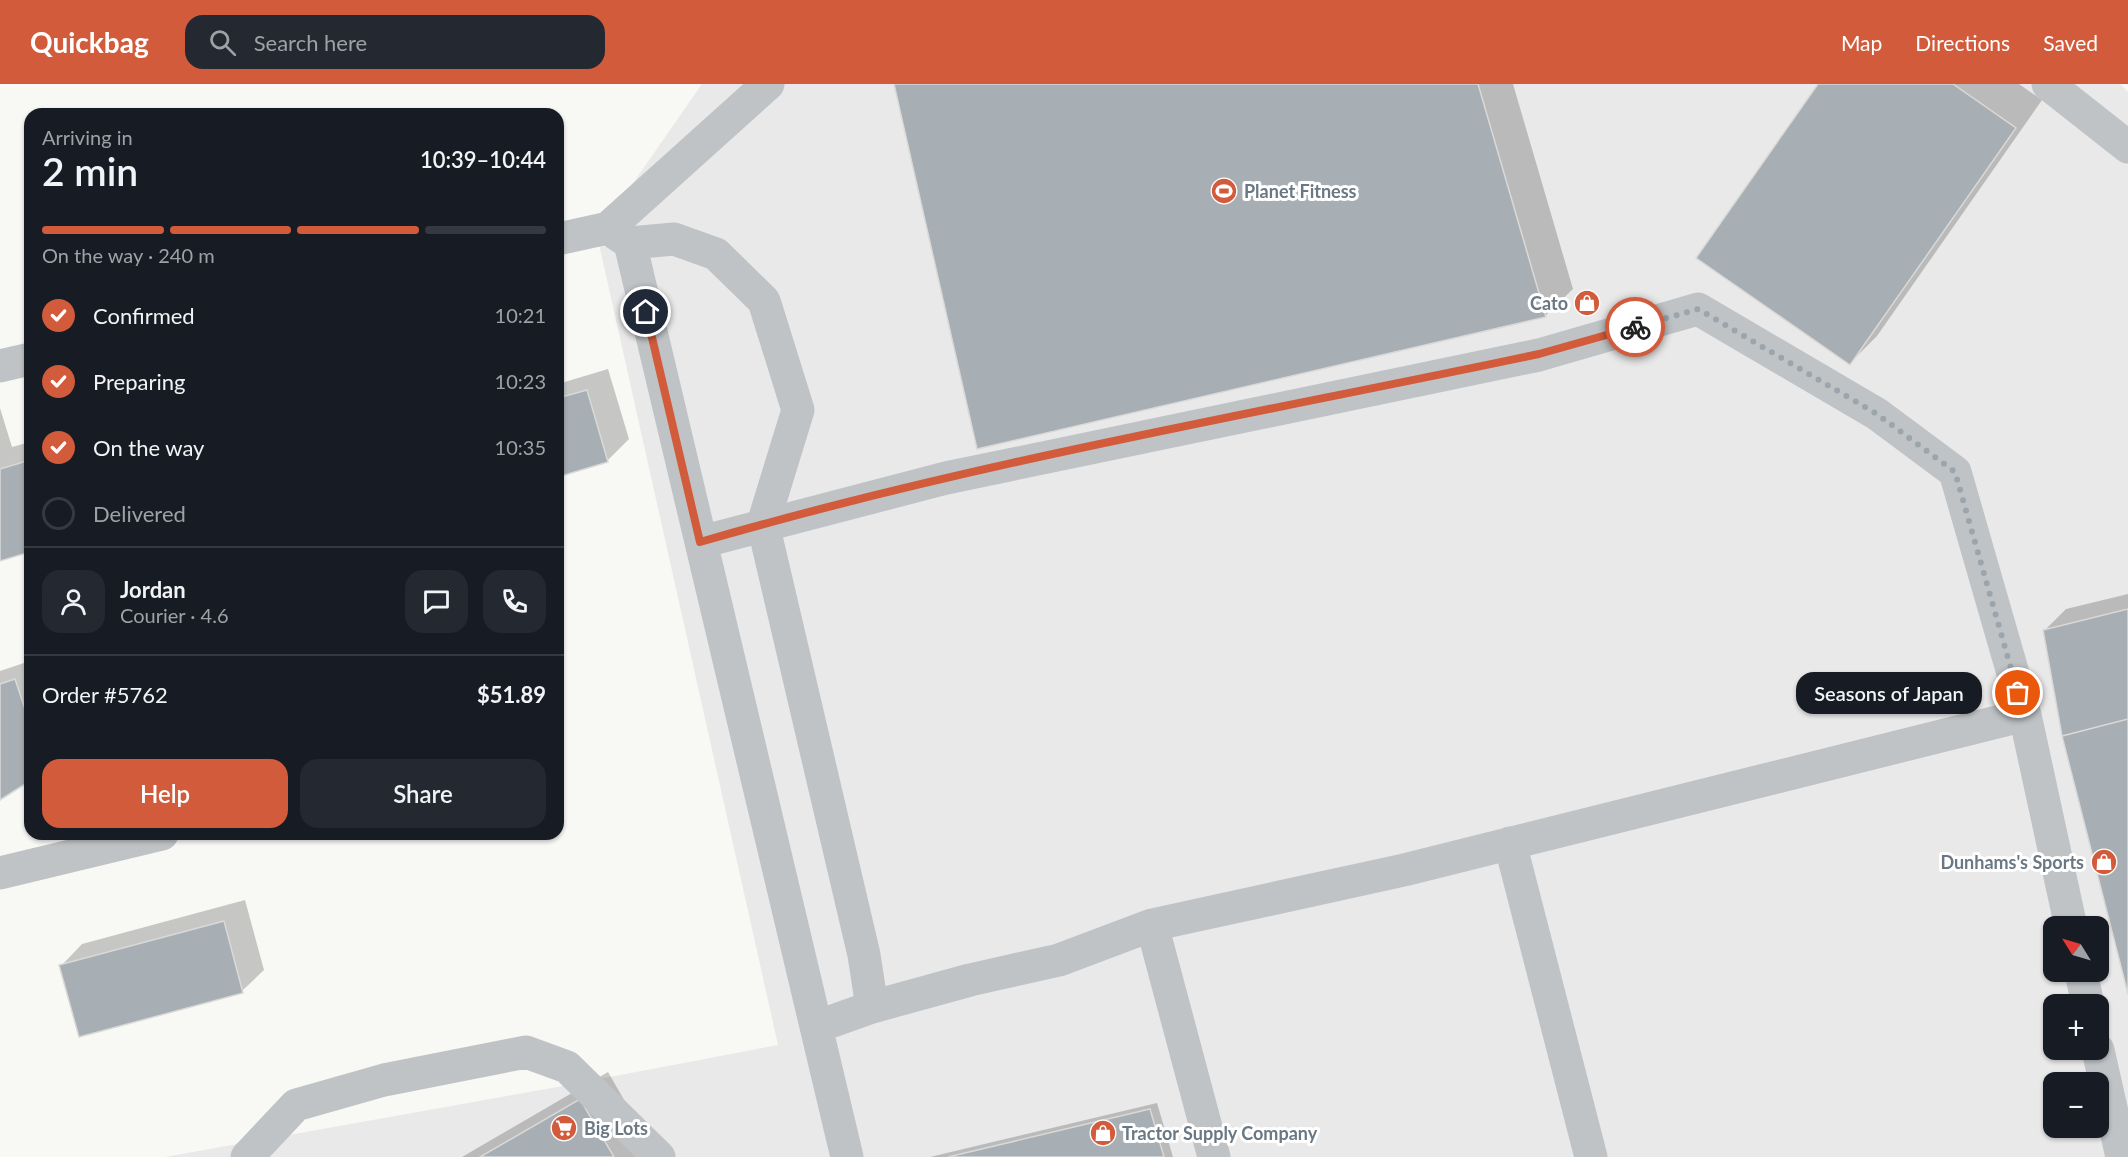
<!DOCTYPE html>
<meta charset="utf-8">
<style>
:root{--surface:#171b24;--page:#242831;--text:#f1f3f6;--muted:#9ea1a6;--line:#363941;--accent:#d25b3b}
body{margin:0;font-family:Lato,sans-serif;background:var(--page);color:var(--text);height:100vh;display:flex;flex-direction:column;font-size:22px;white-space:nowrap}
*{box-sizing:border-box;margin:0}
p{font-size:20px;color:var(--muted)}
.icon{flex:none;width:33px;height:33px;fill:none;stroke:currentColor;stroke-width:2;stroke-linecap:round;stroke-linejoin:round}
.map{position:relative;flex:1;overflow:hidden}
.panel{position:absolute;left:24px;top:24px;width:540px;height:732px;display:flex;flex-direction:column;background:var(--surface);border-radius:18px;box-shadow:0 2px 4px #0004}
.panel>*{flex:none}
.needle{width:39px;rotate:307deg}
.fabs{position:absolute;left:2043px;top:832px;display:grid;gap:12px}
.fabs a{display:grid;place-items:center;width:66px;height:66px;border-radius:12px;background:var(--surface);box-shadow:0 2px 4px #0004;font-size:30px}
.pin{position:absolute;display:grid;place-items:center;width:51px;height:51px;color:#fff;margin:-26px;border:3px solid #fff;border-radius:50%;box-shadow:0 2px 6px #0007}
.courier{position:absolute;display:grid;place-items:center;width:60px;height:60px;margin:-30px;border:4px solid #d25b3b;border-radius:50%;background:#fff;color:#222;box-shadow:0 2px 8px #0007}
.bubble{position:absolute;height:42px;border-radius:18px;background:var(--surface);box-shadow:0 2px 4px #0004;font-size:20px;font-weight:600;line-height:42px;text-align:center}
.headline em{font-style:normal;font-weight:600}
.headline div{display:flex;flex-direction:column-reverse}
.headline{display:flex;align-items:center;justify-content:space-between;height:102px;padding:0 18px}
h1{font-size:39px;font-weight:600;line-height:45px}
.bar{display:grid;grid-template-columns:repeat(4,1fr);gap:9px 6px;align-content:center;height:72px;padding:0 18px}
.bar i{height:8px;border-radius:4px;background:var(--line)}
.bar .current{background:var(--accent)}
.bar p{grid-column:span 4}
.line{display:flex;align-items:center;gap:15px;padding:0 18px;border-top:2px solid var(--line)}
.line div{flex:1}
.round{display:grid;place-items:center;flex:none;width:63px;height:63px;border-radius:18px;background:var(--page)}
ol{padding:0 18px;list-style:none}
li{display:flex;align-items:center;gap:18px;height:66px}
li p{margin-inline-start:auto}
li .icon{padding:6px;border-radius:50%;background:var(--accent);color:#fff;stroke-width:4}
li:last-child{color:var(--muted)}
li i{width:33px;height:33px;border:3px solid var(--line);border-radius:50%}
.primary-button{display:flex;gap:12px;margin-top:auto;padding:12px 18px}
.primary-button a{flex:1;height:69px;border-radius:18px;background:var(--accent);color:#fff;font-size:24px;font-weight:600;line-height:69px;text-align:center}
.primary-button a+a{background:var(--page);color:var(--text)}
header{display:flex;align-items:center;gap:36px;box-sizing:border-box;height:84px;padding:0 30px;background:var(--accent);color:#fff}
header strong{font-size:28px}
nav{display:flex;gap:33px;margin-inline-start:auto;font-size:21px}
.search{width:420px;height:54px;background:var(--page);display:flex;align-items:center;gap:15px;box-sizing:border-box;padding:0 21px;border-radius:18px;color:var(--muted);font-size:22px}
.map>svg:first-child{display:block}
</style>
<header>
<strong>Quickbag</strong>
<div class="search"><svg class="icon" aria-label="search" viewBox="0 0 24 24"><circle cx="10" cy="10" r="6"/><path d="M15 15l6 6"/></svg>Search here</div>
<nav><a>Map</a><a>Directions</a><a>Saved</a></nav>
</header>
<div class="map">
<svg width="2128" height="1073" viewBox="0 0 2128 1073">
<rect width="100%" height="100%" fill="#f8f8f5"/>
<!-- built -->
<path fill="#e8e9e8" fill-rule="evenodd" d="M702,0h1418l8,8v1065h-1963l387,-69 226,-43 -181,-810zM2054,843h44v45h-44zM2054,921h44v45h-44zM2054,999h44v45h-44z"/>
<!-- shadow -->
<path fill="#0003" d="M896,0h617l60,205 -28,27z
M1820,0h199l23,16 -165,236 -27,27z
M608,285l21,70 -21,21 -50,15v-91z
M0,324l12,39 18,-5v109l-30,9z
M2128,510v394l-83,-358 21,-21z
M30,577v118l-30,19v-127z
M245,816l19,70 -22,21 -181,-25 21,-22z
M608,988l49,85h-195z
M1157,1019l16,54h-243z"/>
<!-- building -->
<path fill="#a7aeb4" stroke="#d9d9d8" stroke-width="1.5" d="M894,0h584l68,233 -569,132z
M1818,0h135l63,44 -166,237 -154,-107z
M587,306l21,72 -50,15v-79z
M30,376v92l-30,9v-92z
M2128,525v110l-66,17 -19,-106z
M15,595l12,36 3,-1v67l-30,19v-116z
M2128,635v275l-66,-258z
M224,837l19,72 -164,44 -20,-72z
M580,1015l34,58h-134z
M1150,1025l14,48h-216z"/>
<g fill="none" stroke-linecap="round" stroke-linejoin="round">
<!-- minor -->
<path stroke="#bfc3c6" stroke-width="33" d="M2048,0l80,63
M608,144l22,15 217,914
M558,155l50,-11 160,-144
M630,159l44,-4 42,15 48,47 34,109 -35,114 101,431 8,52 -56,20
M0,282l30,-7
M701,458l245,-64 593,-123 159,-46 179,105 78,58 70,243 -621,155 -252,55 -93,35 -89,20 -98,27
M2025,631l46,212
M1510,759l81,314
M0,789l162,-39
M1152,841l62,232
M2081,888l7,33
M2098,966l24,107
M247,1073l49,-52 88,-25 142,-28 41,15 92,90"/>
</g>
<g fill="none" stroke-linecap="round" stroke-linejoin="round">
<!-- done -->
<path stroke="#9ca5ab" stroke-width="6" stroke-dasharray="0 10.8" d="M1635,243l63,-18 179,105 78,58 63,221"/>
<!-- route -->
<path stroke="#d25b3b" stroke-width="8" d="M646,228l54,230c275,-80 559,-129 839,-188l96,-27"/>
</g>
<!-- icons -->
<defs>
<g id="stadium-disc" transform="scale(1.35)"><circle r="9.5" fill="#d25b3b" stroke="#fff"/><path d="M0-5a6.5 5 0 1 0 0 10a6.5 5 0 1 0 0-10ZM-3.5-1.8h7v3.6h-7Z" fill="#fff"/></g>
<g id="shop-disc" transform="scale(1.35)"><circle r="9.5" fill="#d25b3b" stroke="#fff"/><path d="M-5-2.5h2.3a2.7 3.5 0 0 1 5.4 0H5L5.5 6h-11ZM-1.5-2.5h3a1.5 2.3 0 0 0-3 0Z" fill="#fff"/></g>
<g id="supermarket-disc" transform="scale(1.35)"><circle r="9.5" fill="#d25b3b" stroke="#fff"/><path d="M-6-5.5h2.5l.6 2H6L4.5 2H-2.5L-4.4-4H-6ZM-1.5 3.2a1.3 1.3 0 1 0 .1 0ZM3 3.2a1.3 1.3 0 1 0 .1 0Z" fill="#fff"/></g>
</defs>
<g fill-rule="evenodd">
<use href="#stadium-disc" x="1224" y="107"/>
<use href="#shop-disc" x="1587" y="219"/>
<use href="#shop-disc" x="2104" y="778"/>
<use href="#supermarket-disc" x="564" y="1044"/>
<use href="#shop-disc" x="1103" y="1049"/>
</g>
<g text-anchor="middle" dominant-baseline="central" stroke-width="6" stroke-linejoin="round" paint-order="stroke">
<!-- poi labels -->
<g font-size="18" font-weight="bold" fill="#6a7883" stroke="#fff" text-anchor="start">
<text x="1244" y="107">Planet Fitness</text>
<text x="1568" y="219" text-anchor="end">Cato</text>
<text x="2084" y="778" text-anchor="end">Dunhams's Sports</text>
<text x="584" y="1044">Big Lots</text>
<text x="1122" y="1049">Tractor Supply Company</text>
</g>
</g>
</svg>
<div class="fabs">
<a><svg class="needle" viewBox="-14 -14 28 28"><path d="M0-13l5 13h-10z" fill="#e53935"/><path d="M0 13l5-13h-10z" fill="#9ea1a6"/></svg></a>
<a>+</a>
<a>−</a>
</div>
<div class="pin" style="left:2018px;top:609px;background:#ea580c"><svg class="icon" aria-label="bag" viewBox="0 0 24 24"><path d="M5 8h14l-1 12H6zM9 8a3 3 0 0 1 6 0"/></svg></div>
<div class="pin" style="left:646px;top:228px;background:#1f2937"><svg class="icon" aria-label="home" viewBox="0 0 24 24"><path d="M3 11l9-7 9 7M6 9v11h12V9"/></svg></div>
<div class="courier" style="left:1635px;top:243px"><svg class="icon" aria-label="bike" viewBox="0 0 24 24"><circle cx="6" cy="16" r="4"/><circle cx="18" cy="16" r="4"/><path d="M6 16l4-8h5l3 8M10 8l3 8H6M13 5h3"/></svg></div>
<div class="bubble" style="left:1796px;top:588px;width:186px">Seasons of Japan</div>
<section class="panel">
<div class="headline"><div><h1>2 min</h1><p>Arriving in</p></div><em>10:39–10:44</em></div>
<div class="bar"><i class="current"></i><i class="current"></i><i class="current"></i><i></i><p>On the way · 240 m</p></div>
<ol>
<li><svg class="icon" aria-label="check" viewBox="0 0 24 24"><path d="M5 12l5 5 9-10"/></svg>Confirmed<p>10:21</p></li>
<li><svg class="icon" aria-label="check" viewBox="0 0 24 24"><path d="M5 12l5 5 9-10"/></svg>Preparing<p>10:23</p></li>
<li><svg class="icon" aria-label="check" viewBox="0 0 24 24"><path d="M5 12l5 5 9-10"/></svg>On the way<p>10:35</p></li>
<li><i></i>Delivered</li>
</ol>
<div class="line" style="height:108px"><a class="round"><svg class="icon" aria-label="person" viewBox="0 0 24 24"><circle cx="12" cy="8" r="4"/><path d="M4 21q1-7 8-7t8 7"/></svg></a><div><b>Jordan</b><p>Courier · 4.6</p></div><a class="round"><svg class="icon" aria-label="chat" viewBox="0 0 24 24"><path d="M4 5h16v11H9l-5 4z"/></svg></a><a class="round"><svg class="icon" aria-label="phone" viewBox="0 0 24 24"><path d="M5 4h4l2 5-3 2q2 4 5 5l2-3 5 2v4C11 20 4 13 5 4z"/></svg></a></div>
<div class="line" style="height:78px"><div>Order #5762</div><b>$51.89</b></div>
<div class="primary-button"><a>Help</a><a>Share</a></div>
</section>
</div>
